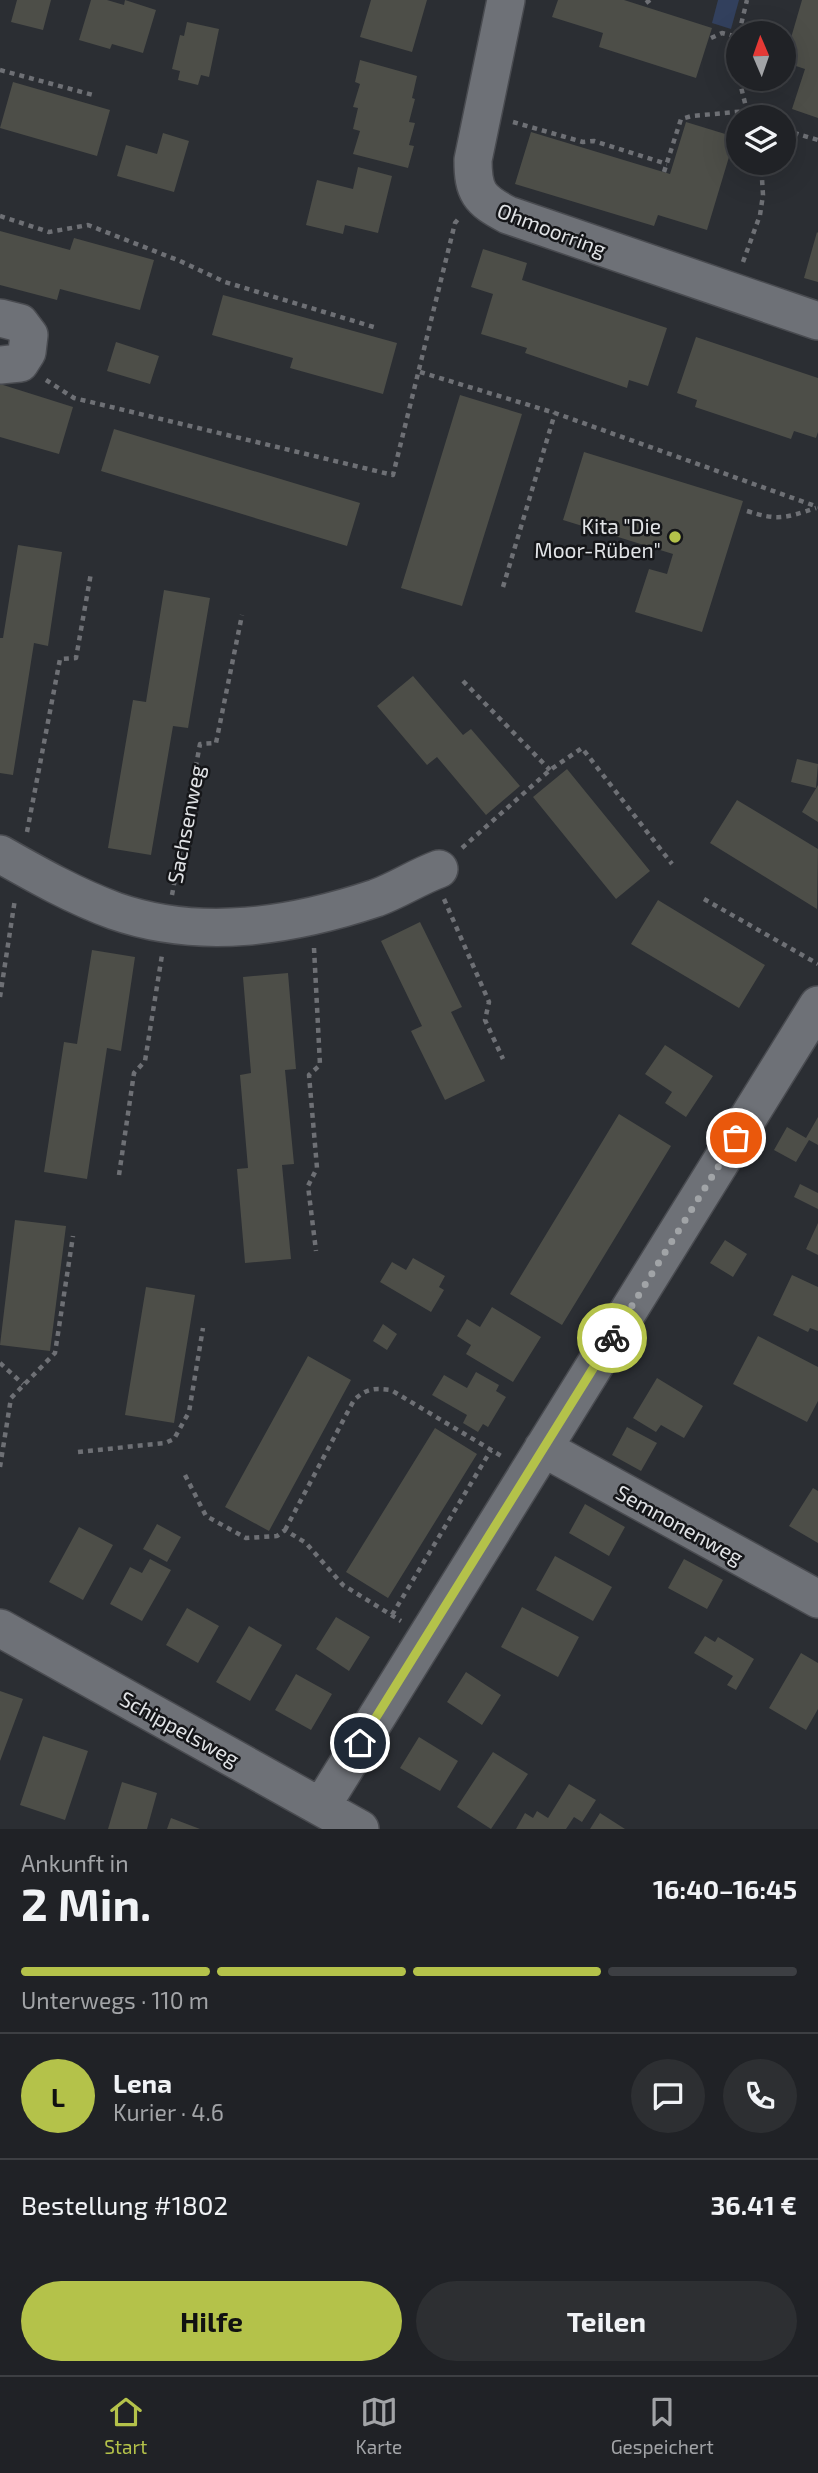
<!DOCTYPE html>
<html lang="de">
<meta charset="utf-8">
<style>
:root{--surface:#202226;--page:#2d2f32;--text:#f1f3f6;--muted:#a2a4a7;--line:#3d3f43;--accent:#b4c24a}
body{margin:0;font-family:"Exo 2",sans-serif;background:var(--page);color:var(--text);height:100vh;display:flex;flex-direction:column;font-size:26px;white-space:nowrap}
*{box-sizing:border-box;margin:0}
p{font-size:23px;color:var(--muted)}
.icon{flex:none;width:38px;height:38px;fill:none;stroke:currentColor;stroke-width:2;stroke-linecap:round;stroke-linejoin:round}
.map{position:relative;height:1829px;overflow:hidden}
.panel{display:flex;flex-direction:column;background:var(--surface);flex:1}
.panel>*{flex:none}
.needle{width:46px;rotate:358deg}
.buttons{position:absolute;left:726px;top:21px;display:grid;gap:14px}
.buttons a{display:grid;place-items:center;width:70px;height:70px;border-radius:50%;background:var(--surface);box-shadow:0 7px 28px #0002,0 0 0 2px var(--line);font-size:35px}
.pin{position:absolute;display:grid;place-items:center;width:60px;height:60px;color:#fff;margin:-30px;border:4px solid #fff;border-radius:50%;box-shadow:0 2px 7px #0007}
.courier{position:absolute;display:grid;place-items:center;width:70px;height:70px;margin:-35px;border:5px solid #b4c24a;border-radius:50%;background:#fff;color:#222;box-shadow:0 2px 9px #0007}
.headline em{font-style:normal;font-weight:700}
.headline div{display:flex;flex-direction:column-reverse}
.headline{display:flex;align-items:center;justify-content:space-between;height:119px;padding:0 21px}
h1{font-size:46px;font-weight:700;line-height:52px}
.bar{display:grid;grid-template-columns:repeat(4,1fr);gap:10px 7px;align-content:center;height:84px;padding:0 21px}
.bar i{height:9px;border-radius:5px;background:var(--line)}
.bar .selected{background:var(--accent)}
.bar p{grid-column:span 4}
.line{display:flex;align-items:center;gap:18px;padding:0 21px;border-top:2px solid var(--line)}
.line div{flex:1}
.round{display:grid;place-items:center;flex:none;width:74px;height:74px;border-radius:37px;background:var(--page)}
.action{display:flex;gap:14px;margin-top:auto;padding:14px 21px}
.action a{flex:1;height:80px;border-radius:42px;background:var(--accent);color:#111;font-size:28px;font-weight:700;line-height:80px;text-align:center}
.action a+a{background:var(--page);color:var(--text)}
.tabs{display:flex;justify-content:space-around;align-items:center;height:98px;border-top:2px solid var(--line);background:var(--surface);font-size:19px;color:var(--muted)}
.tabs a{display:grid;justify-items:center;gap:4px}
.tabs .selected{color:var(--accent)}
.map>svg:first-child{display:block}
</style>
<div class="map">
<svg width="818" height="1829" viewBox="0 0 818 1829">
<rect width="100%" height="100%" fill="#2b2e33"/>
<!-- green -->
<path fill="#32405d" d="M718,0h21l-8,29 -19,-6z"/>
<!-- building -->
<path fill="#4d4e48" d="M17,0h34l-8,30 -32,-8z
M91,0h16l17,5 1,-5 31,10 -13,43 -31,-9 -2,5 -31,-9z
M371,0h56l-15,52 -52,-15z
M558,0h66l88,28 -16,50 -97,-31 4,-14 -51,-16z
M802,0h16v118l-26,-9 13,-40 -21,-7z
M187,22l32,7 -10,48 -8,-2 -3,10 -20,-5 2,-9 -8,-2 8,-34 4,1z
M360,60l57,16 -5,22 3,1 -6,23 6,1 -6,22 5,1 -6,22 -55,-14 7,-23 -7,-2 5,-21 -5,-1 7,-23 -5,-2z
M13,82l97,28 -13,46 -97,-28z
M686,122l49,15 -28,93 -49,-15 -4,11 -139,-42 16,-52 139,42z
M163,133l26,8 -15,51 -57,-16 9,-31 31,9z
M358,167l34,9 -14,57 -33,-8 -2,9 -37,-9 11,-45 36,9z
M0,231l70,19 4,-12 80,22 -14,50 -80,-21 -3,11 -57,-15z
M817,232l1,1v49l-14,-4z
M483,249l44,14 -5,17 145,48 -19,58 -19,-6 -2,8 -102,-35 2,-5 -46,-14 12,-40 -22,-7z
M223,295l174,48 -14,51 -93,-26 3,-10 -81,-23z
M696,337l122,41v54l-2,6 -22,-7 -3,8 -96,-32 2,-7 -20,-7z
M116,342l43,14 -9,28 -43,-13z
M0,384l73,23 -14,47 -59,-17z
M460,395l62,19 -60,192 -61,-18z
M114,429l246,74 -13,43 -246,-75z
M584,452l159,49 -41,131 -67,-20 14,-43 18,5 6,-20 -110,-34z
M18,545l44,7 -14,94 -14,-3 -21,132 -13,-2v-135h3z
M164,590l46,8 -22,130 -15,-2 -22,129 -43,-7 25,-148 13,2z
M413,676l50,59 8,-6 49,57 -34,29 -49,-58 -10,8 -50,-59z
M797,759l21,5 -2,24 -25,-6z
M567,769l83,102 -34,28 -83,-102z
M818,785v37l-16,-10z
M737,800l81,49 -1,60 -107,-66z
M658,900l107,65 -26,43 -108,-64z
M420,922l42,85 -11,5 34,69 -40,19 -34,-69 11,-5 -41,-85z
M92,950l43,7 -14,94 -14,-3 -20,131 -43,-7 20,-130 13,2z
M288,973l8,96 -11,1 9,94 -12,1 9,94 -46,4 -8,-94 11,-1 -8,-93 11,-2 -8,-96z
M665,1045l48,31 -27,41 -21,-14 7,-11 -27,-18z
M619,1114l52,32 -109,179 -52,-31z
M818,1117v28l-9,-5 -13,22 -22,-12 13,-23 19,11z
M800,1184l18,9v16l-24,-12z
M15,1220l51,6 -16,125 -50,-6z
M818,1223v32l-12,-6z
M725,1240l22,14 -14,23 -23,-14z
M413,1258l32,18 -6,11 5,3 -13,22 -51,-30 12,-20 14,8z
M792,1275l26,12v44l-8,-3 -2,4 -35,-17z
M146,1287l49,8 -21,128 -49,-8z
M492,1307l49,30 -28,45 -47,-28 5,-9 -14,-9 10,-17 13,8z
M383,1324l14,10 -10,16 -14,-9z
M758,1336l60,31v34l-11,21 -74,-38z
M308,1356l43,24 -82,151 -44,-24z
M476,1372l23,13 -3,6 10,6 -18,30 -5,-3 -5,8 -15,-9 4,-8 -35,-20 12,-20 23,13z
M657,1378l46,28 -19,32 -23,-13 -5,7 -23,-14z
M627,1427l30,16 -16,28 -29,-16z
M435,1428l42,26 -89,144 -42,-26z
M813,1488l5,3v52l-29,-17z
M585,1504l40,23 -16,29 -40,-23z
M157,1524l24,13 -14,25 -24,-13z
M79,1527l34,18 -30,55 -34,-18z
M555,1556l57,31 -19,34 -57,-31z
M150,1559l21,11 -29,51 -32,-17 20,-37 12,6z
M684,1559l39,21 -16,29 -39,-21z
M522,1607l57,30 -21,40 -57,-30z
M187,1608l32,18 -21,37 -32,-18z
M336,1617l34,20 -21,34 -33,-22z
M249,1626l33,19 -32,56 -34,-19z
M705,1636l10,6 3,-5 36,22 -18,31 -9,-5 6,-9 -39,-23z
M801,1653l17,10v46l-12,21 -37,-22z
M466,1672l35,23 -19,30 -35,-23z
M296,1674l36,20 -21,36 -36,-20z
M0,1691l23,8 -23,62z
M43,1736l45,15 -23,69 -45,-15z
M419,1737l39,24 -18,30 -40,-23z
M493,1752l35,22 -37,55 -34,-22z
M122,1782l35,11 -10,36h-39z
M569,1784l27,16 -14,22 -8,-5 -8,12h-50l9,-16 8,5 4,-7 11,7z
M600,1813l25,16h-35z
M171,1818l29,11h-33z"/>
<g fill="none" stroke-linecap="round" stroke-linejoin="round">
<!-- minor casing -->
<g stroke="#494b50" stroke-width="40">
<path id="minor" d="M506,0l-33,160c0,32 6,40 35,55l310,106
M0,318l20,5 9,12 -2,17 -7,11 -20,2
M0,854c37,21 74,42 115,57 86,30 177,15 261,-13 22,-8 41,-21 63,-29
M543,1448l275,151
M0,1628l360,201
M321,1807l497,-802"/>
</g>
<!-- path -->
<path stroke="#6e7075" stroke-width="4.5" stroke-dasharray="5 5" stroke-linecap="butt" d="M646,3l4,-3
M739,33l8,-33
M711,38l11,-5 16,4
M738,38v31
M0,70l93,25
M739,79l8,32 4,6
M513,122l70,20 11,-1 73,23
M784,130l34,10
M664,172l17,-53 11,-3 55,-5
M0,216l49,16 39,-7 92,36 45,21 152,46
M743,262l17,-47 3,-20 -2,-32
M420,372l135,41 263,94
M46,380l28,18 319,77 62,-252 5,-6
M747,511c31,10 38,7 69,-3
M503,587l52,-174
M463,681l87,89
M27,832l33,-173 16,-1 15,-85
M462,848l88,-78 32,-22 90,116
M172,895l28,-151 16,-1 26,-128
M444,899l45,103 -4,18 18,39
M704,899l114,65
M314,948l6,117 -11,10 8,93 -9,18 8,65
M0,997l15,-98
M119,1175l15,-102 11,-12 17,-106
M0,1363l23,21
M78,1452l87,-9 9,-4 15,-27 14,-84
M0,1467l11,-69 44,-45 18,-117
M185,1475l21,41 40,22 31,-2 8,-6 21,13 37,42 58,36
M285,1530l69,-130c13,-12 21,-12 37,-10l112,67
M392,1615l99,-165"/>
<!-- minor -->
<use href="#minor" stroke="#6e7177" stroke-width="37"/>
</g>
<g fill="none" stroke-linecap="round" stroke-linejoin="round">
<!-- done -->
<path stroke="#a1a4a7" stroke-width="7" stroke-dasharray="0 12.6" d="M612,1338l124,-200"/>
<!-- route -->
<path stroke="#b4c24a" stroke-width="9" d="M360,1743l252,-405"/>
</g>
<!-- markers -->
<circle fill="#b4c24a" stroke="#151619" stroke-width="2.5" cx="675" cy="537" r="7"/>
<g text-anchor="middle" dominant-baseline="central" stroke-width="5" stroke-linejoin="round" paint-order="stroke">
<!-- street labels -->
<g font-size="21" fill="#e1e3e6" stroke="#151619">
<text transform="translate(552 229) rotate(21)">Ohmoorring</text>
<text transform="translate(185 824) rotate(-79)">Sachsenweg</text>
<text transform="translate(680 1524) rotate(29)">Semnonenweg</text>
<text transform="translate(180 1728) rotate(29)">Schippelsweg</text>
</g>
<!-- poi labels -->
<g font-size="21" fill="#e1e3e6" stroke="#151619" text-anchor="end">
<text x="661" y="525">Kita "Die<tspan x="661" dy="24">Moor-Rüben"</tspan></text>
</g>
</g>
</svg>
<div class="buttons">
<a><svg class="needle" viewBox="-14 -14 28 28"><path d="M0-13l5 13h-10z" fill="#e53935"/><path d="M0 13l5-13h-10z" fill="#a2a4a7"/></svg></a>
<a><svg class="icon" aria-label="layers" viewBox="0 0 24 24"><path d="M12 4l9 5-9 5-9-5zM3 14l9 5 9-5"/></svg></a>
</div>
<div class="pin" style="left:736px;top:1138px;background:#ea580c"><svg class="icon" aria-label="bag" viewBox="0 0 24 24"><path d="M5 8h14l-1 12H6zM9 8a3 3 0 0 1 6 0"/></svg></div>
<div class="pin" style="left:360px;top:1743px;background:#1f2937"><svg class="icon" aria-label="home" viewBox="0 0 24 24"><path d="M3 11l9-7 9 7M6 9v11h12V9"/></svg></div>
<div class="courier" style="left:612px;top:1338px"><svg class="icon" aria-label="bike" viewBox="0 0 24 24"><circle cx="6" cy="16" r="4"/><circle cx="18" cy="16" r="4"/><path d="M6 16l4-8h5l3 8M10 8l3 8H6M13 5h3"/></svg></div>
</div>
<section class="panel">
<div class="headline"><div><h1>2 Min.</h1><p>Ankunft in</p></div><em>16:40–16:45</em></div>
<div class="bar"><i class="selected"></i><i class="selected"></i><i class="selected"></i><i></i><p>Unterwegs · 110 m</p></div>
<div class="line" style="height:126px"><b class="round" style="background:var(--accent);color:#111">L</b><div><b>Lena</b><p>Kurier · 4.6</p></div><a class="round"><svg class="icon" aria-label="chat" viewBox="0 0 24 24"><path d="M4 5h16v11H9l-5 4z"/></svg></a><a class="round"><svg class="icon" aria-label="phone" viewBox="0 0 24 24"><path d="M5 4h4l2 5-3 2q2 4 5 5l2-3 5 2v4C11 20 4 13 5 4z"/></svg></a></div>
<div class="line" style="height:91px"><div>Bestellung #1802</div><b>36.41 €</b></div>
<div class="action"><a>Hilfe</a><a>Teilen</a></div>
</section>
<nav class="tabs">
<a class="selected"><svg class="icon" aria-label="home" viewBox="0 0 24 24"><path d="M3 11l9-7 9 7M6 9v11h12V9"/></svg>Start</a>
<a><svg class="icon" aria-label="map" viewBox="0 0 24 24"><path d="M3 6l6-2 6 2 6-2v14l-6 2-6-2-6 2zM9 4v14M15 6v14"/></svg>Karte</a>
<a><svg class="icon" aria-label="saved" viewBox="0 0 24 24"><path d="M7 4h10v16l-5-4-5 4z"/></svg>Gespeichert</a>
</nav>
